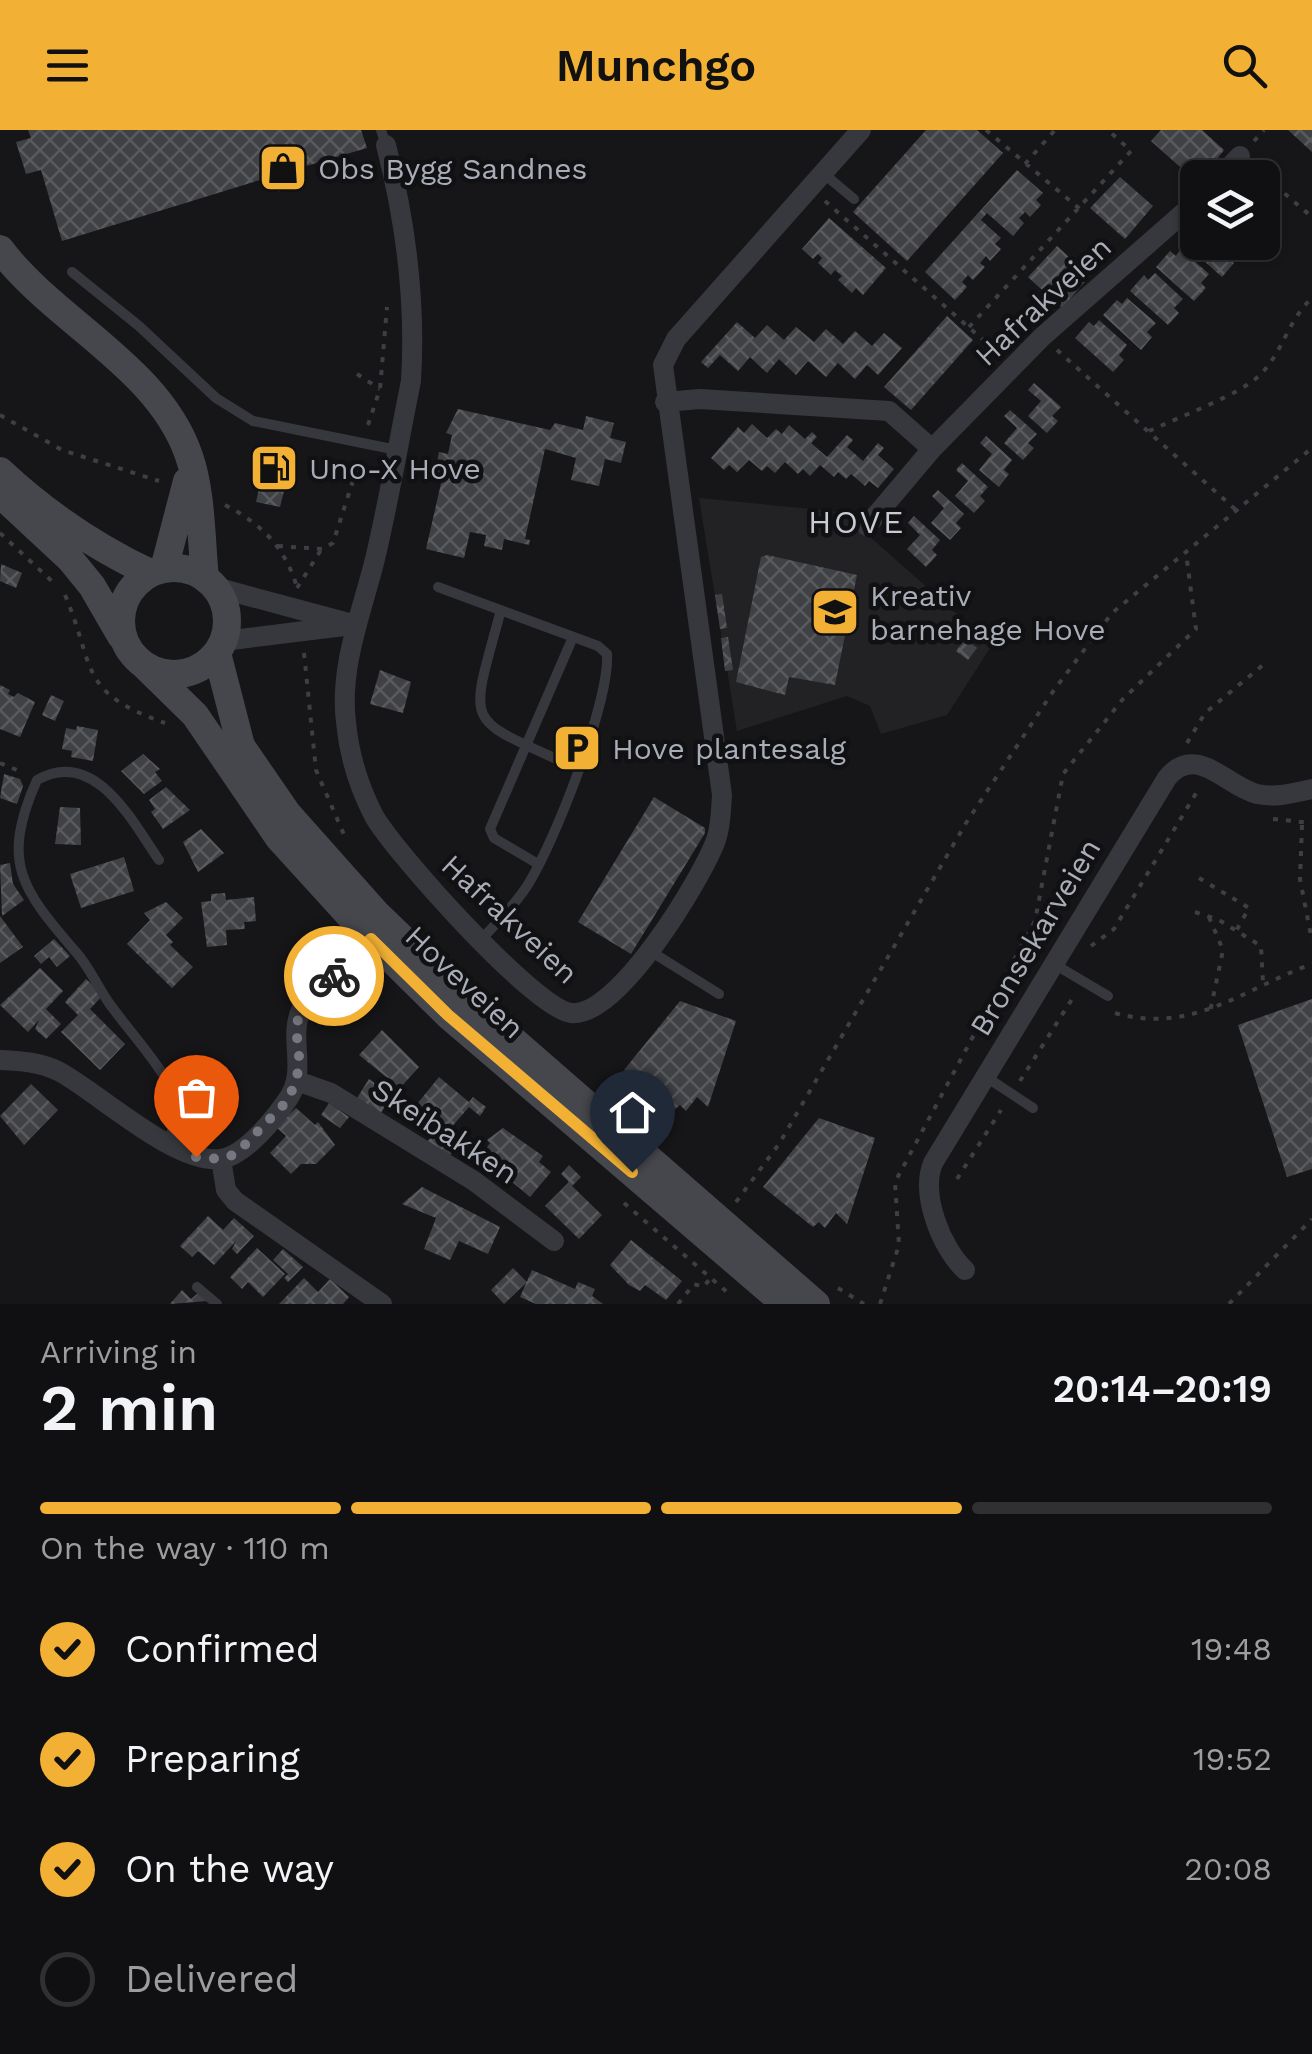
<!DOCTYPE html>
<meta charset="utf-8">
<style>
:root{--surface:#101012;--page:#1e1e20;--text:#f1f3f6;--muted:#9c9d9f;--line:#303032;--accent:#f2b134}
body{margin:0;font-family:"Work Sans",sans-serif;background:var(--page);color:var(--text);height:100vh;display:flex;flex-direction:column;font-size:38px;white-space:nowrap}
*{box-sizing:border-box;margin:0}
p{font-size:32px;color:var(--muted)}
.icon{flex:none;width:55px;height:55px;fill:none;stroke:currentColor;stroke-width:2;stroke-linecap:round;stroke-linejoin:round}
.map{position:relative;height:1174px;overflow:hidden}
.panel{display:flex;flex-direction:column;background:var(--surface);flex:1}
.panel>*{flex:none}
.tools{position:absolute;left:1180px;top:30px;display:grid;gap:20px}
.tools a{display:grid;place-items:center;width:100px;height:100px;border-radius:15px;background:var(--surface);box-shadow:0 2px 8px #0004,0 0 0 2px var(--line);font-size:50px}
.pin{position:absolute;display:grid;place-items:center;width:85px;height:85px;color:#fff;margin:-102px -42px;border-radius:50% 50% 50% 0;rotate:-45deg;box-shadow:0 0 10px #0007}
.pin .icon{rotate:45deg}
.courier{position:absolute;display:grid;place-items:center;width:100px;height:100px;margin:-50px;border:8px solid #f2b134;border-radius:50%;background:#fff;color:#222;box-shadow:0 2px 12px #0007}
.head em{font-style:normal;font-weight:600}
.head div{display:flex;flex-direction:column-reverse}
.head{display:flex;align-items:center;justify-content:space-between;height:170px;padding:0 40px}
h1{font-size:65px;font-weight:600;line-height:75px}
.bar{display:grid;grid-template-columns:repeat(4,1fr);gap:15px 10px;align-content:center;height:120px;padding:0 40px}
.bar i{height:12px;border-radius:8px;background:var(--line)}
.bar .active{background:var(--accent)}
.bar p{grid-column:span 4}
ol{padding:0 40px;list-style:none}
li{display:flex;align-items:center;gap:30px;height:110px}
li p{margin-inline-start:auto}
li .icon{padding:10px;border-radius:50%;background:var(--accent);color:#111;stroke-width:4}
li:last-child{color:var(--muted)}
li i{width:55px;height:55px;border:5px solid var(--line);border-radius:50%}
header{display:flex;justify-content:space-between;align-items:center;height:130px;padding:0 40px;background:var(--accent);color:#111;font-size:45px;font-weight:600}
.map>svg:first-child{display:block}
</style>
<header><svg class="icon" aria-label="menu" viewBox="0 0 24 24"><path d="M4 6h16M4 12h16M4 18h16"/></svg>Munchgo<svg class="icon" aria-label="search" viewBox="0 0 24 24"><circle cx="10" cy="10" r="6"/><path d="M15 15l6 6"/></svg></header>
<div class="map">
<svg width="1312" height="1174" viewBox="0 0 1312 1174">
<defs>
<pattern id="building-cross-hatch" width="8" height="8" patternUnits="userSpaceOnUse" patternTransform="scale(2.5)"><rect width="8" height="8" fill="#404145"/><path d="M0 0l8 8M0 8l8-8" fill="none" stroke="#595a5e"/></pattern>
</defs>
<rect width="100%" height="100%" fill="#161618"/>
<!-- built -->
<path fill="#222225" d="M699,368l143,14 150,133 -45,70 -66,19 -11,-28 -23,-10 -110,35z"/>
<!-- building -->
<path fill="url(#building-cross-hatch)" d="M28,0h333l6,18 -71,21 5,16 -23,7 -5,-16 -211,65 -21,-71 -15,4 -10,-32 15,-4z
M926,0h51l26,23 -96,108 -54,-49z
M1161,0h41l22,20 -26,33 -47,-42z
M1288,0h24v22z
M1017,40l26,23 -7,7 5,5 -11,12 -5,-5 -6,6 5,5 -11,13 -26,-23 -6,7 20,18 -6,6 6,5 -11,12 -4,-5 -6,7 5,4 -12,13 -5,-5 -6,7 5,5 -12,13 -30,-28z
M1120,47l33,29 -28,33 -35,-31z
M1262,66l12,11 -7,8 5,5 -10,11z
M829,88l57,50 -23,27 -7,-7 -4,5 -14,-13 4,-4 -7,-6 -4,5 -13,-12 4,-5 -4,-4 -5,5 -11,-10z
M1198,97v15h55l-12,14 -6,-5 -6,7 5,5 -12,14 -38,-34z
M1057,116l33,30 -28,32 -34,-31z
M1181,119l28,25 -8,9 5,5 -12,13 -38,-34 14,-16 6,5z
M1155,143l28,26 -9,9 5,5 -11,12 -38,-34 14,-16 4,5z
M1127,168l29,25 -9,9 5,5 -11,13 -38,-35 14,-15 5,4z
M947,186l26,24 -62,70 -27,-23z
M1099,190l28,25 -8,10 5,5 -11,12 -38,-34 14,-16 5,4z
M737,192l18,16 12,-13 17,15 12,-13 18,15 12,-13 17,15 12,-13 17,15 12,-13 18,15 -24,27 -11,-10 -12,14 -17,-16 -12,14 -18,-16 -12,14 -17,-16 -12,14 -17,-16 -12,14 -18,-16 -12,13 -7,-6z
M1034,253l27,24 -9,9 6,5 -11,12 -19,-17 13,-15 -13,-11z
M458,279l92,21 5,-7 28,7 3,-14 28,7 -4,15 16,4 -5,21 -16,-4 -6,27 -28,-6 5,-22 -31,-9 -20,90 5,1 -1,5 -25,-6 -2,11 -18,-4 2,-11 -16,-3 -6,26 -38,-9 16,-70 -8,-2 5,-25 9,2 4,-19 -6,-2z
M1010,280l27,24 -9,9 6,5 -11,12 -19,-17 13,-15 -13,-12z
M752,294l15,14 9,-9 6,5 7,-9 16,14 7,-7 5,5 -6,6 16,14 20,-22 6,5 -6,7 16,14 15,-18 6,5 -6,7 16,14 -16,19 -9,-7 -4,5 -14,-12 -5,5 -8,-7 -4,5 -14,-12 -10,11 -7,-7 -5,5 -13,-12 -10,11 -8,-7 -5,5 -13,-11 -12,12 -8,-7 -5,5 -13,-12 27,-31 6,6z
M986,306l26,24 -8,10 5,4 -10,13 -20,-17 13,-16 -12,-11z
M267,323l25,6 -12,48 -24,-5z
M962,333l26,24 -8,9 5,5 -11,12 -19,-17 13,-15 -12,-11z
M938,360l26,24 -8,9 5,5 -11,12 -19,-17 13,-15 -12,-12z
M914,386l26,24 -8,10 5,5 -11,12 -19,-18 13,-14 -12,-12z
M767,425l90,20 -22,110 -46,-8 -4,18 -49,-13 25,-125z
M1,434l21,9 -6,15 -16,-7z
M722,464l5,34 -7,1 -5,-34z
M728,507l5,33 -8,1 -4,-33z
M965,509l12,9 -9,12 -12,-9z
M380,540l31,12 -8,31 -33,-9z
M0,555l10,5 -2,4 6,3 4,-4 17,9 -15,35 -20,-8z
M51,565l13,6 -9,20 -13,-6z
M77,596l21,4 -5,31 -22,-4 1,-6 -10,-2 4,-21 10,2z
M143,624l17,15 -5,3 7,9 -18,13 -23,-23z
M4,644l16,5 3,7 -6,18 -17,-6z
M166,657l24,23 -27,19 -12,-17 4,-3 -6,-9z
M654,667l51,31v5l-74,121 -53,-32z
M60,677l20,1 1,37 -26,-1z
M201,699l23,24 -26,19 -15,-30z
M124,727l10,34 -53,17 -11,-34z
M10,733l3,21 11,16 -22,16 -2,-51z
M225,763l1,7 28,-3 2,24 -12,1 1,7 -19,1 1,15 -20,2 -6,-45 10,-1v-7z
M166,772l17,16 -17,17 7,7 -3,3 23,22 -21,21 -45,-44 23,-24 -6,-7z
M0,786l23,31 -23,16z
M54,809l16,17 -13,11 -8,-10 -8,7 -7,-8z
M40,838l23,23 -17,18 15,15 -15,15 -11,-10 4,-9 -11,12 -28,-27z
M86,849l17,16 -13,14 35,35 -25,26 -39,-38 17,-17 -13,-13z
M1312,869v170l-25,8 -49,-152z
M680,871l56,20 -28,86 -11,-10 -11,14 -6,-6 -6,5 -50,-40z
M382,900l37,37 -19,21 -41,-33z
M439,947l30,25 4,-5 13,10 -6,9 -11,-9 -20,23 -32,-26z
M369,949l24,17 -13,18 -23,-16z
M31,954l27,26 -34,35 -24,-29z
M329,973l20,14 -9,11 -19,-13z
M296,978l19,17 3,-3 17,23 -19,19h-15l-10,10 -21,-21 16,-17 -10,-9z
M819,988l56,20 -28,86 -11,-11 -11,15 -6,-6 -6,5 -50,-40z
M440,997l20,16 -13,16 -21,-16z
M503,998l40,28 -4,6 12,10 -21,25 -49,-41 9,-13 -3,-3z
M569,1035l12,12 -9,9 30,29 -23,24 -34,-33 24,-24 -8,-8z
M422,1057l78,40 -12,27 -29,-13 -9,19 -26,-11 12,-31 -34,-14z
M208,1086l15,14 11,-12 20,18 -17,18 -5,-5 4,-8 -22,24 -16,-14 -6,6 -12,-11z
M631,1110l51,41 -16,19 -21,-15 -5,6 -11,-6 -19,-20z
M257,1118l28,26 -22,23 -15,-15 -6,7 -12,-12z
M283,1119l20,18 -15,15 -4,-4 4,-4 -15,-14z
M513,1138l14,14 -23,22 -13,-14z
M532,1140l43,19 3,-7 17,7 -3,7 11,8h-67l-16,-7z
M304,1148l14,14 12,-13 19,18 -6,7h-64z
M182,1160l9,9 7,-6 9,8 -37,3z"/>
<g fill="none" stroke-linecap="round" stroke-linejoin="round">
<!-- path -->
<path stroke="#3d3f44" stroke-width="4" stroke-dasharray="5 8" stroke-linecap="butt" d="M986,0l95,80
M1254,11l10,-11
M1025,34l30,-34
M1255,38l57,49
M825,71l173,152
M969,197l162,-176 -23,-21
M1057,220l179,160
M357,244l23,15
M0,285l62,35 97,31
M368,295l12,-36 7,-82
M1149,301c28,-13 92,-37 111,-56 23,-23 28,-55 52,-77
M225,375c35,18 59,41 71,79
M0,403l55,51
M278,416l44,3 11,-6 26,-81
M297,458l24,-38
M65,465c31,73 12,97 100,128
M304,523l12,117 29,67
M1187,613l18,-30 58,-48
M0,633l24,10
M1273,689l39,4
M1302,695l-2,54 12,62
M1199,748l50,30 -13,23
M1195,782l24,8 42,26 2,36
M1209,787l14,33 -13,62
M1091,816l23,-17 84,-139
M1115,883c77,22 128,-24 197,-49
M1020,951l54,-85
M957,1049l44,-69
M736,1072l43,-58 187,-321 88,-133 58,-77 200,-165
M624,1073l103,89
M838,1158l26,16
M678,1174l16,-20 9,3 8,-9
M880,1174l19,-59 -4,-63 140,-261 28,-147 60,-75 73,-70 -10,-76
M1229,1174l83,-85"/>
<!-- service -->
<path stroke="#37383d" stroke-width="10" d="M381,0l5,15
M823,43l31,26
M72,142l67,54 77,72 37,23 144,29
M438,457l160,59 9,8c3,47 -53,190 -80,232 -12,19 -30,36 -45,53
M501,480c-33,122 -39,105 75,158
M159,730c-27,-39 -64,-113 -122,-80 -37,83 -15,109 38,171 14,15 22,35 34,52 25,35 58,67 72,108l-14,31
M538,734l-44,-26 -4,-9 83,-192
M650,821l69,43
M1054,834l54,32
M986,947l47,31
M197,1157l20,17"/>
<!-- minor -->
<path stroke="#37383d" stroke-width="20" d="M386,15c20,78 30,155 25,236 -12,59 -22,119 -36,178 -13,53 -36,108 -29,163 3,33 13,65 28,94 21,37 160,192 197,197 46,6 130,-133 145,-173 5,-14 5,-31 6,-45l-59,-430 13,-26 185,-209
M1219,48l21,-22
M665,272l35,-3 189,12 43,38
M867,396l65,-77 110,-112 156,-137
M215,457l141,38
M224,511l120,-15
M0,930c21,1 41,2 60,12 40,22 115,92 160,87 24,-2 55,-41 68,-60 20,-29 0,-60 13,-89 14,-28 50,-47 70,-71
M297,951l34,12 143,88 80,60
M221,1029l5,31 9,11 147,103
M965,1140c-23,-21 -45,-75 -32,-107l234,-385c29,-36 60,9 90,16 20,4 36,-1 55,-5"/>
<!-- secondary -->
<path stroke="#45474d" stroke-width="28" d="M0,119c55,73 159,118 189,207 13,37 12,84 16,122
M0,341c46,43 93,75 150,102
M0,364l70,65 22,27 29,50
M121 491a53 53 0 1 1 106 0a53 53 0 1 1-106 0Z
M164,439l23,-88
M217,523l24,93 46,67 89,100 85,82 355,309
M145,536l50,49 84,123 92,101 77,76 337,289"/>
</g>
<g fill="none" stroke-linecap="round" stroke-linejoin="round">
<!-- done -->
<path stroke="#757880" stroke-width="10" stroke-dasharray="0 18" d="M196,1027l24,2 16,-5 53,-55 11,-33 -4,-39 4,-15 34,-36"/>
<!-- route -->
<path stroke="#f2b134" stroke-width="12" d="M334,846l37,-37 77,76 184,157"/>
</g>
<!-- icons -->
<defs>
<g id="shop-square" transform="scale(2.5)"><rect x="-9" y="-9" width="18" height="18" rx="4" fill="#f2b134" stroke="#111113"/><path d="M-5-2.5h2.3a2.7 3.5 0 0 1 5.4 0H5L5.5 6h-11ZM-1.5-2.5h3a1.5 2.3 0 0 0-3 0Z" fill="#111"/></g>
<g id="fuel-square" transform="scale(2.5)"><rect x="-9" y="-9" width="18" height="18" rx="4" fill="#f2b134" stroke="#111113"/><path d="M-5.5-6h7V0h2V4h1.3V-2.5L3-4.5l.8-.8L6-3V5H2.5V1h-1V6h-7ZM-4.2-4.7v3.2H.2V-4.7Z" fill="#111"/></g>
<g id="school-square" transform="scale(2.5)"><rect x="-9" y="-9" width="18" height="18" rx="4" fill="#f2b134" stroke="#111113"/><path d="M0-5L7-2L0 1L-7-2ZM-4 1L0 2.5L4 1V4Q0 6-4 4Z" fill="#111"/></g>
<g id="parking-square" transform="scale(2.5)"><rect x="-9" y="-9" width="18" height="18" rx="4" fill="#f2b134" stroke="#111113"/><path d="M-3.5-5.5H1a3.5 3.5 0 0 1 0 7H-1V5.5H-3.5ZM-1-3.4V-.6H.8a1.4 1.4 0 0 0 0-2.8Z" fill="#111"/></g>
</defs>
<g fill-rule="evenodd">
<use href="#shop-square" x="283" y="38"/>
<use href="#fuel-square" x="274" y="338"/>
<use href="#school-square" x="835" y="482"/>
<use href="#parking-square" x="577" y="618"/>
</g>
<g text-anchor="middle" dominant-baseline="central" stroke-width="9" stroke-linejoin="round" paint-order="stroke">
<!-- poi labels -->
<g font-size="30" fill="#a8adb8" stroke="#111113" text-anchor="start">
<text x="318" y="38">Obs Bygg Sandnes</text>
<text x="309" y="338">Uno-X Hove</text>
<text x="870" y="465">Kreativ<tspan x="870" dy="34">barnehage Hove</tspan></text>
<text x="612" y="618">Hove plantesalg</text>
</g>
<!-- street labels -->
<g font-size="30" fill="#a8adb8" stroke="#111113">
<text transform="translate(1043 171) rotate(-43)">Hafrakveien</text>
<text transform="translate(510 789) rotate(43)">Hafrakveien</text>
<text transform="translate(1035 807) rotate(-59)">Bronsekarveien</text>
<text transform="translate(465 852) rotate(43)">Hoveveien</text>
<text transform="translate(445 1001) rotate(33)">Skeibakken</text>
</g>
<!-- neighbourhood labels -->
<g font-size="32" letter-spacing="2.5" fill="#c9ccd4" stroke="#111113">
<text x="857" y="392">HOVE</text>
</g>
</g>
</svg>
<div class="tools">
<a><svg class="icon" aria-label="layers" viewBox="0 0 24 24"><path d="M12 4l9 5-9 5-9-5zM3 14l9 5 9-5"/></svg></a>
</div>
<div class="pin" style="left:196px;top:1027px;background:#ea580c"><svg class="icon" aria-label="bag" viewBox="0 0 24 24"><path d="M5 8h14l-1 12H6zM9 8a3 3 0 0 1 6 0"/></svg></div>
<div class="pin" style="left:632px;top:1042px;background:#1f2937"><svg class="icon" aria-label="home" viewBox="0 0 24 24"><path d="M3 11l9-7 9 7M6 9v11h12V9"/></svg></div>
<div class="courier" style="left:334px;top:846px"><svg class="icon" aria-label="bike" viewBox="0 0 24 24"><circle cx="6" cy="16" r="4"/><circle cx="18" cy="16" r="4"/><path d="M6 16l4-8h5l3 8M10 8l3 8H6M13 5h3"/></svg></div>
</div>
<section class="panel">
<div class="head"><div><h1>2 min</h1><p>Arriving in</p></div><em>20:14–20:19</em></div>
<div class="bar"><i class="active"></i><i class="active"></i><i class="active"></i><i></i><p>On the way · 110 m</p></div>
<ol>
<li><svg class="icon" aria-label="check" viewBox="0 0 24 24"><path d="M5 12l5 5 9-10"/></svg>Confirmed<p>19:48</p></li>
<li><svg class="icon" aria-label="check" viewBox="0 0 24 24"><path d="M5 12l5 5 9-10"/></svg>Preparing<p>19:52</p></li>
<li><svg class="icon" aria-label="check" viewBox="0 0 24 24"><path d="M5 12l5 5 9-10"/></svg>On the way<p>20:08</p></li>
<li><i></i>Delivered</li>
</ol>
</section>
